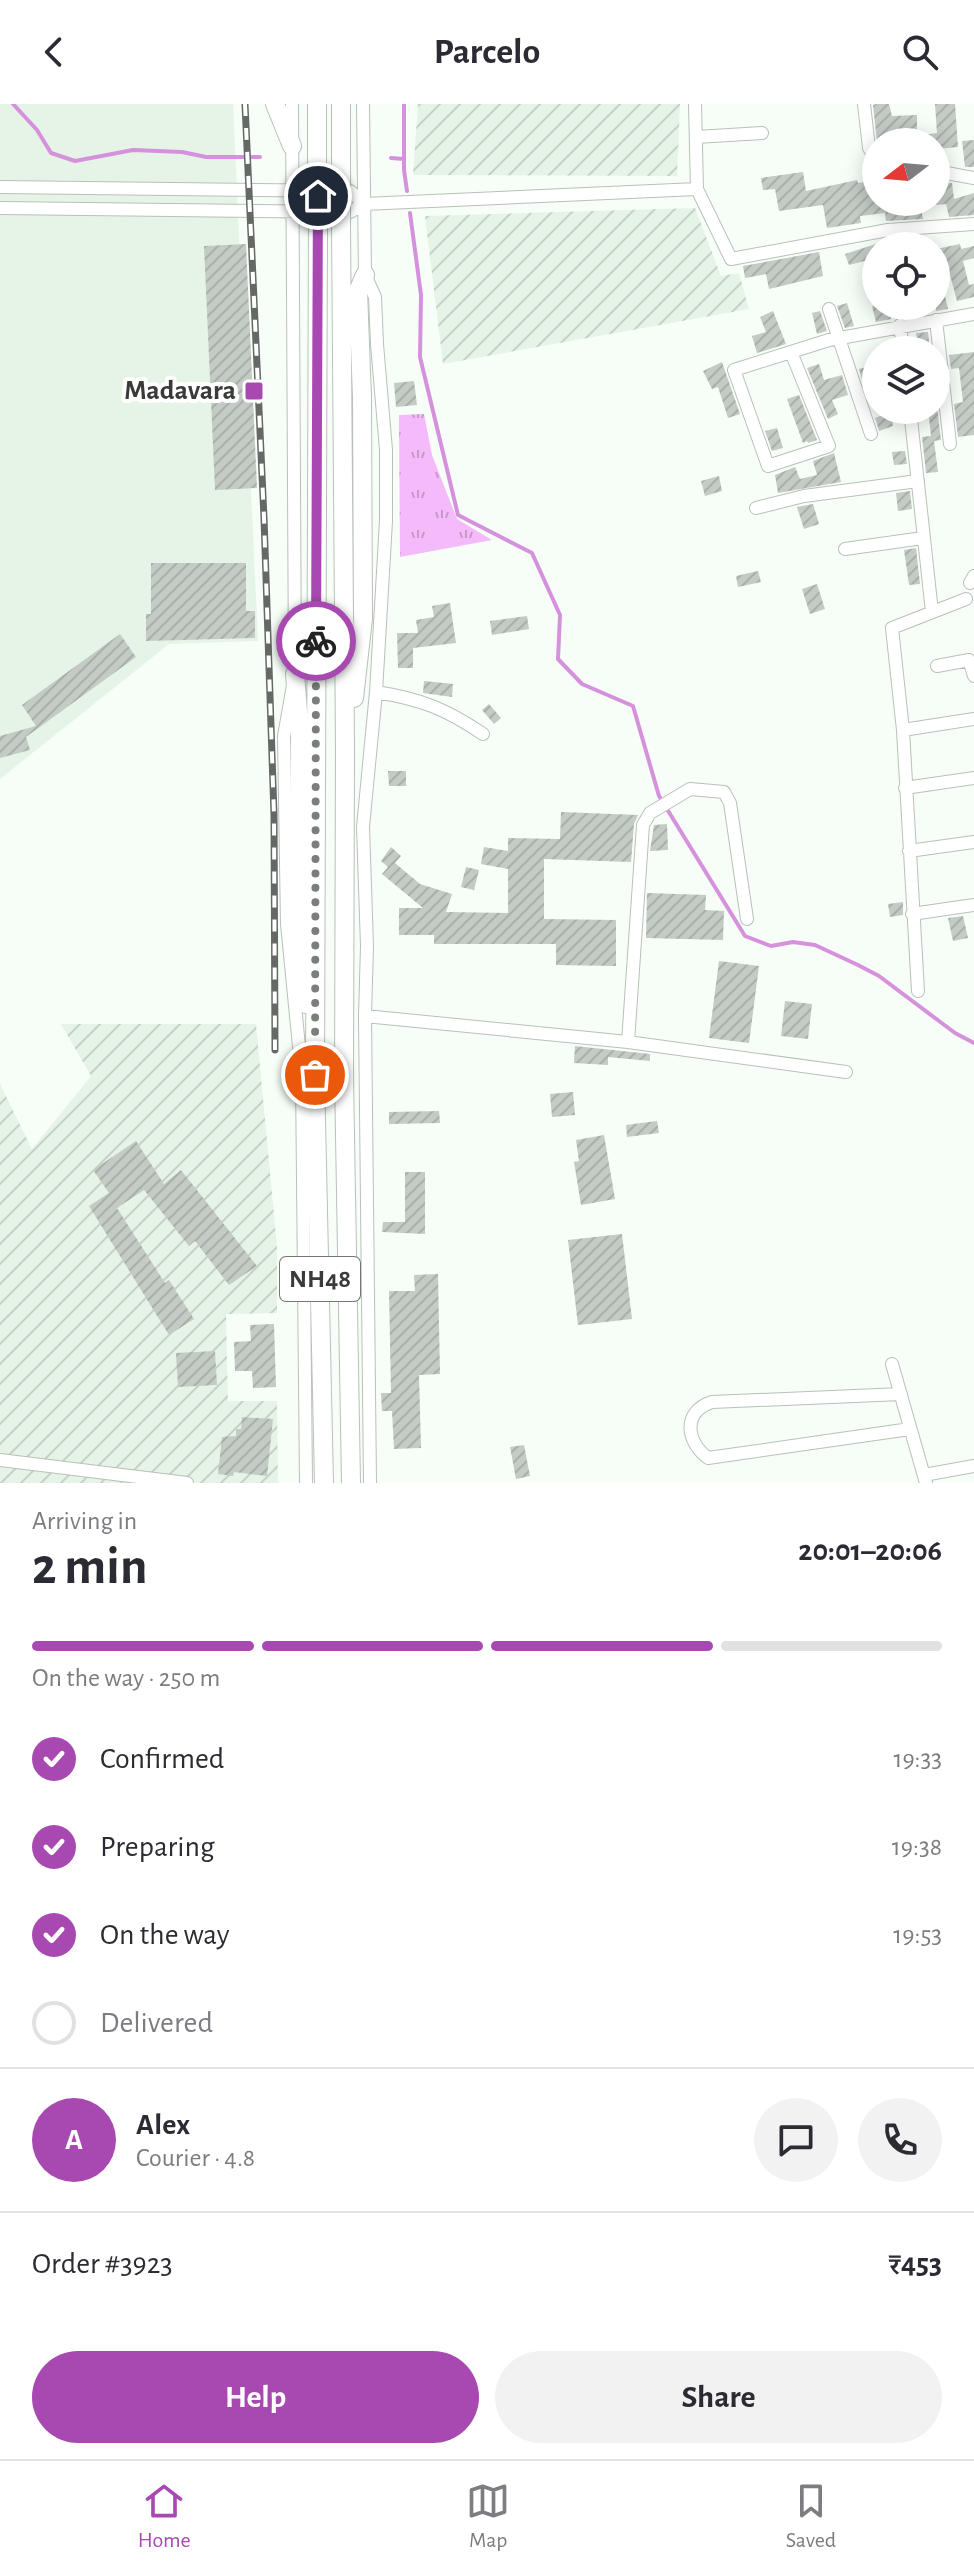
<!DOCTYPE html>
<meta charset="utf-8">
<style>
:root{--surface:#fff;--page:#f2f2f3;--text:#2b2b33;--muted:#7c7c81;--line:#e1e1e2;--accent:#a849b2}
body{margin:0;font-family:"Alegreya Sans",sans-serif;background:var(--page);color:var(--text);height:100vh;display:flex;flex-direction:column;font-size:30px;white-space:nowrap}
*{box-sizing:border-box;margin:0}
p{font-size:26px;color:var(--muted)}
.icon{flex:none;width:44px;height:44px;fill:none;stroke:currentColor;stroke-width:2;stroke-linecap:round;stroke-linejoin:round}
.map{position:relative;height:1379px;overflow:hidden}
.drawer{display:flex;flex-direction:column;background:var(--surface);flex:1}
.drawer>*{flex:none}
.needle{width:52px;rotate:254deg}
.tools{position:absolute;left:862px;top:24px;display:grid;gap:16px}
.tools a{display:grid;place-items:center;width:88px;height:88px;border-radius:50%;background:var(--surface);box-shadow:0 4px 20px #0003;font-size:40px}
.pin{position:absolute;display:grid;place-items:center;width:68px;height:68px;color:#fff;margin:-34px;border:4px solid #fff;border-radius:50%;box-shadow:0 2px 8px #0007}
.courier{position:absolute;display:grid;place-items:center;width:80px;height:80px;margin:-40px;border:6px solid #a849b2;border-radius:50%;background:#fff;color:#222;box-shadow:0 2px 10px #0007}
.head em{font-style:normal;font-weight:700}
.head div{display:flex;flex-direction:column-reverse}
.head{display:flex;align-items:center;justify-content:space-between;height:136px;padding:0 32px}
h1{font-size:52px;font-weight:700;line-height:60px}
.bar{display:grid;grid-template-columns:repeat(4,1fr);gap:12px 8px;align-content:center;height:96px;padding:0 32px}
.bar i{height:10px;border-radius:6px;background:var(--line)}
.bar .active{background:var(--accent)}
.bar p{grid-column:span 4}
.line{display:flex;align-items:center;gap:20px;padding:0 32px;border-top:2px solid var(--line)}
.line div{flex:1}
.round{display:grid;place-items:center;flex:none;width:84px;height:84px;border-radius:42px;background:var(--page)}
ol{padding:0 32px;list-style:none}
li{display:flex;align-items:center;gap:24px;height:88px}
li p{margin-inline-start:auto}
li .icon{padding:8px;border-radius:50%;background:var(--accent);color:#fff;stroke-width:4}
li:last-child{color:var(--muted)}
li i{width:44px;height:44px;border:4px solid var(--line);border-radius:50%}
.cta{display:flex;gap:16px;margin-top:auto;padding:16px 32px}
.cta a{flex:1;height:92px;border-radius:48px;background:var(--accent);color:#fff;font-size:32px;font-weight:700;line-height:92px;text-align:center}
.cta a+a{background:var(--page);color:var(--text)}
header{display:flex;justify-content:space-between;align-items:center;height:104px;padding:0 32px;background:var(--surface);font-size:36px;font-weight:700}
.tabs{display:flex;justify-content:space-around;align-items:center;height:112px;border-top:2px solid var(--line);background:var(--surface);font-size:22px;color:var(--muted)}
.tabs a{display:grid;justify-items:center;gap:4px}
.tabs .active{color:var(--accent)}
.map>svg:first-child{display:block}
</style>
<header><svg class="icon" aria-label="back" viewBox="0 0 24 24"><path d="M15 5l-7 7 7 7"/></svg>Parcelo<svg class="icon" aria-label="search" viewBox="0 0 24 24"><circle cx="10" cy="10" r="6"/><path d="M15 15l6 6"/></svg></header>
<div class="map">
<svg width="974" height="1379" viewBox="0 0 974 1379">
<defs>
<pattern id="industrial-furrows" width="10" height="10" patternUnits="userSpaceOnUse" patternTransform="scale(2)"><rect width="10" height="10" fill="#e6f4e7"/><path d="M-1 1l2-2M0 10L10 0M9 11l2-2" fill="none" stroke="#c6d2c7"/></pattern>
<pattern id="grass-tufts" width="24" height="20" patternUnits="userSpaceOnUse" patternTransform="scale(2)"><rect width="24" height="20" fill="#f4baf9"/><path d="M3 7l-1-3M5 7V3M7 7l1-3M15 17l-1-3M17 17v-4M19 17l1-3" fill="none" stroke="#c798cb"/></pattern>
<pattern id="building-hatch" width="6" height="6" patternUnits="userSpaceOnUse" patternTransform="scale(2)"><rect width="6" height="6" fill="#c4cbc5"/><path d="M-1 1l2-2M0 6l6-6M5 7l2-2" fill="none" stroke="#a9afaa"/></pattern>
</defs>
<rect width="100%" height="100%" fill="#f6fef7"/>
<!-- built -->
<path fill="#e6f4e7" d="M0,0h233l25,537 -89,3 -169,135z"/>
<!-- industrial -->
<path fill="url(#industrial-furrows)" d="M418,0h262l-3,72 -264,-1z
M695,104l26,68 18,-3 10,36 -306,55 -18,-148z
M61,920h195l21,223v66l-51,1 2,87h49l1,82h-278v-399l32,65 59,-73z"/>
<!-- grass -->
<path fill="url(#grass-tufts)" d="M424,310l8,41 25,64 35,21 -92,17 -1,-142z"/>
<g fill="none" stroke-linecap="round" stroke-linejoin="round">
<!-- stream -->
<path stroke="#d691dd" stroke-width="4" d="M13,0l24,26 14,23 24,8 58,-11 49,2 24,5h54
M404,0v66l3,21
M391,54l13,1
M410,109l11,82 -1,62 38,158 74,38 28,62 -2,44 24,25 51,22 26,90 86,140 26,10 22,-4 22,3 43,20 21,11 76,57 19,10"/>
</g>
<!-- building -->
<path fill="url(#building-hatch)" d="M876,0h13l3,12 25,-1v21l20,-3 -2,-29h20l3,43 -20,2v-7h-61l-4,-37z
M974,36v27h-9l-3,-26z
M803,68l3,19 51,-11 1,3 18,-3v22h44l3,17 -37,2 -1,-8 -25,3 1,7 -34,5 -4,-23 -44,6 -4,-22 -12,1 -2,-12z
M936,77l16,2 2,16 20,-6v22l-25,2 -3,-13 -10,1z
M246,140l11,244 -42,2 -11,-244z
M876,140v14l-27,7 -4,-11z
M960,140l1,5 13,-3v12l-11,3 6,24 5,-1v13l-17,4 -7,-26 -14,4v-30z
M819,148l4,24 -54,13 -3,-15 -21,4 -2,-12z
M945,192l3,13 -12,2v-13z
M847,199l7,23 -9,2 -8,-22z
M872,202h16l3,13 -15,3z
M773,207l13,33 -29,9 -5,-17 14,-4 -6,-15z
M820,207l7,20 -10,3 -5,-21z
M928,228l2,18h-11l-3,-17z
M974,248v83l-16,2 -4,-33 9,-2 -4,-34 -8,1 -2,-14z
M722,258l18,52 -12,4 -10,-31 -6,2 -9,-18z
M819,260l5,16 18,-5 6,20 -16,5 6,14 -10,5 -21,-51z
M870,262l1,2 5,-2v17l-12,3 -5,-17z
M414,277l3,24 -21,2 -2,-24z
M799,291l18,45 -9,3 -1,-2 -4,2 -16,-44z
M937,303l4,33 -7,1 4,31 -12,1 -4,-36 9,-1 -3,-26h8z
M889,306h12l1,9 -10,2 1,5 -14,5 -4,-13 15,-6z
M777,324l6,20 -11,3 -7,-20z
M905,347l2,13 -13,1 -2,-13z
M834,349l7,29 -63,11 -3,-18 20,-8 5,12 17,-4 -4,-14z
M719,372l3,15 -17,5 -4,-15z
M910,387l2,18 -14,2 -2,-18z
M813,400l6,20 -15,5 -7,-22z
M916,444l4,36 -11,1 -5,-35z
M151,459h95v48h9v27l-109,3v-27h5z
M758,467l3,11 -23,5 -2,-11z
M817,480l8,25 -15,5 -8,-25z
M450,499l6,40 -43,5v20h-15l-1,-35h21l-2,-13 18,-3 -2,-11z
M527,512l2,13 -37,6 -2,-14z
M120,530l16,23 -110,80 4,13 -30,8v-22l36,-10 -14,-21z
M424,577l29,3 -1,13 -29,-4z
M489,600l12,14 -7,6 -12,-14z
M388,667h18v15h-17z
M561,708l77,3 -4,9 -3,38 -87,-3v60l72,1v46l-60,-1v-21h-122v-9h-35v-27h24l-41,-34 6,-7 -7,-6 10,-14 10,9 -6,7 25,21 32,10 -6,18 62,1v-44l-27,-5 3,-17 24,4v-13l52,1z
M667,720l1,26 -18,1 4,-26z
M466,763l13,3 -5,20 -13,-3z
M647,789l59,2 -1,15 19,1 -1,29 -77,-2z
M903,798v13l-13,2 -2,-13z
M963,812l5,22 -15,3 -5,-23z
M719,857l40,5 -10,77 -40,-5z
M785,897l27,3 -4,35 -27,-3z
M575,942l75,8v7l-42,-4v8l-34,-2z
M573,988l2,23 -23,2 -2,-23z
M439,1007l1,12 -51,1v-12z
M657,1017l2,12 -32,4 -1,-12z
M604,1031l11,64 -34,6 -7,-43 5,-1 -3,-21z
M136,1037l28,43 17,-14 76,96 -28,19 -34,-44 -6,5 -45,-56 -27,18 48,75 4,-3 25,39 -25,16 -80,-129 20,-13 -16,-23z
M405,1068h20v62l-43,-2 1,-10h22z
M622,1130l10,85 -54,6 -10,-85z
M438,1170l2,100 -21,1 2,73 -27,1 -2,-38h-10l-1,-18h10l-2,-102h26l-1,-16z
M274,1220l2,63 -23,1 -1,-17h-17l-1,-29 17,-1 -1,-16z
M215,1247l2,34 -39,2 -2,-34z
M242,1313l31,2 -6,57 -33,-4 -1,4 -15,-2 4,-37 14,-1v-7h5z
M524,1341l6,31 -14,3 -6,-32z"/>
<g fill="none" stroke-linecap="round" stroke-linejoin="round">
<!-- minor casing -->
<g stroke="#b9c0b9" stroke-width="14">
<path id="minor" d="M292,0l3,570 -11,62 3,188 15,153 4,406
M363,0l2,171 10,22 2,47 9,106v71l-10,171 -13,135 4,119 -2,70 5,467
M864,0l5,44 7,11
M696,33l66,-4
M936,67l38,7
M0,83l350,4 14,13
M697,85l34,70 157,-29 86,-6
M0,104l350,4 14,-8 333,-15 -2,-85
M829,205l42,125
M936,216l14,124
M900,221l3,25
M791,248l38,94 -61,20 -34,-96 95,-30 145,-26
M910,306l22,202
M756,404l48,-12 114,-15
M845,445l78,-11
M970,479l4,-7
M937,562l32,-6 5,16
M376,588c45,7 70,17 107,42
M903,626l71,-11
M905,684l69,-10
M909,747l65,-9
M912,810l62,-9
M918,887l-15,-261 -11,-102 74,-29
M365,912l263,26 218,30
M628,938l15,-217 7,-12 40,-24 34,3 6,11 17,116
M892,1260l34,119
M901,1290l-189,8c-30,10 -26,39 -4,56l202,-29
M0,1356l187,23
M924,1371l50,-9"/>
</g>
<!-- highway casing -->
<g stroke="#b9c0b9" stroke-width="20">
<path id="highway" d="M275,0l17,42
M317,0v65
M341,67v-67
M318,120l-3,851 9,408
M341,120l4,525 -1,328 7,406
M295,570l5,63 -2,205 8,62
M354,594l9,-79 -1,-222 -4,-106 7,-16"/>
</g>
<!-- minor -->
<use href="#minor" stroke="#fff" stroke-width="12"/>
<!-- highway -->
<use href="#highway" stroke="#fff" stroke-width="18"/>
<!-- rail casing -->
<g stroke="#656965" stroke-width="7">
<path id="rail" d="M245,0l19,414 10,297 1,235"/>
</g>
<!-- rail -->
<use href="#rail" stroke="#fff" stroke-width="4" stroke-dasharray="12" stroke-linecap="butt"/>
<!-- highway-bridge casing -->
<g stroke="#b9c0b9" stroke-width="20" stroke-linecap="butt">
<path id="highway-bridge" d="M317,65l1,55
M341,120v-53"/>
</g>
<!-- highway-bridge -->
<use href="#highway-bridge" stroke="#fff" stroke-width="18"/>
</g>
<g fill="none" stroke-linecap="round" stroke-linejoin="round">
<!-- done -->
<path stroke="#7a7f7b" stroke-width="8" stroke-dasharray="0 14.4" d="M315,971l1,-434"/>
<!-- route -->
<path stroke="#a849b2" stroke-width="10" d="M316,537l2,-445"/>
</g>
<!-- markers -->
<rect fill="#a849b2" stroke="#fff" stroke-width="3" x="244" y="277" width="20" height="20" rx="4"/>
<g text-anchor="middle" dominant-baseline="central" stroke-width="8" stroke-linejoin="round" paint-order="stroke">
<!-- shield labels -->
<rect fill="#fff" stroke="#747674" stroke-width="2" x="280" y="1153" width="80" height="44" rx="6"/>
<g font-size="26" font-weight="bold" fill="#383b38">
<text x="320" y="1175">NH48</text>
</g>
<!-- poi labels -->
<g font-size="28" font-weight="bold" fill="#383b38" stroke="#fff" text-anchor="end">
<text x="236" y="287">Madavara</text>
</g>
</g>
</svg>
<div class="tools">
<a><svg class="needle" viewBox="-14 -14 28 28"><path d="M0-13l5 13h-10z" fill="#e53935"/><path d="M0 13l5-13h-10z" fill="#7c7c81"/></svg></a>
<a><svg class="icon" aria-label="locate" viewBox="0 0 24 24"><circle cx="12" cy="12" r="6"/><path d="M12 2v4M12 18v4M2 12h4M18 12h4"/></svg></a>
<a><svg class="icon" aria-label="layers" viewBox="0 0 24 24"><path d="M12 4l9 5-9 5-9-5zM3 14l9 5 9-5"/></svg></a>
</div>
<div class="pin" style="left:315px;top:971px;background:#ea580c"><svg class="icon" aria-label="bag" viewBox="0 0 24 24"><path d="M5 8h14l-1 12H6zM9 8a3 3 0 0 1 6 0"/></svg></div>
<div class="pin" style="left:318px;top:92px;background:#1f2937"><svg class="icon" aria-label="home" viewBox="0 0 24 24"><path d="M3 11l9-7 9 7M6 9v11h12V9"/></svg></div>
<div class="courier" style="left:316px;top:537px"><svg class="icon" aria-label="bike" viewBox="0 0 24 24"><circle cx="6" cy="16" r="4"/><circle cx="18" cy="16" r="4"/><path d="M6 16l4-8h5l3 8M10 8l3 8H6M13 5h3"/></svg></div>
</div>
<section class="drawer">
<div class="head"><div><h1>2 min</h1><p>Arriving in</p></div><em>20:01–20:06</em></div>
<div class="bar"><i class="active"></i><i class="active"></i><i class="active"></i><i></i><p>On the way · 250 m</p></div>
<ol>
<li><svg class="icon" aria-label="check" viewBox="0 0 24 24"><path d="M5 12l5 5 9-10"/></svg>Confirmed<p>19:33</p></li>
<li><svg class="icon" aria-label="check" viewBox="0 0 24 24"><path d="M5 12l5 5 9-10"/></svg>Preparing<p>19:38</p></li>
<li><svg class="icon" aria-label="check" viewBox="0 0 24 24"><path d="M5 12l5 5 9-10"/></svg>On the way<p>19:53</p></li>
<li><i></i>Delivered</li>
</ol>
<div class="line" style="height:144px"><b class="round" style="background:var(--accent);color:#fff">A</b><div><b>Alex</b><p>Courier · 4.8</p></div><a class="round"><svg class="icon" aria-label="chat" viewBox="0 0 24 24"><path d="M4 5h16v11H9l-5 4z"/></svg></a><a class="round"><svg class="icon" aria-label="phone" viewBox="0 0 24 24"><path d="M5 4h4l2 5-3 2q2 4 5 5l2-3 5 2v4C11 20 4 13 5 4z"/></svg></a></div>
<div class="line" style="height:104px"><div>Order #3923</div><b>₹453</b></div>
<div class="cta"><a>Help</a><a>Share</a></div>
</section>
<nav class="tabs">
<a class="active"><svg class="icon" aria-label="home" viewBox="0 0 24 24"><path d="M3 11l9-7 9 7M6 9v11h12V9"/></svg>Home</a>
<a><svg class="icon" aria-label="map" viewBox="0 0 24 24"><path d="M3 6l6-2 6 2 6-2v14l-6 2-6-2-6 2zM9 4v14M15 6v14"/></svg>Map</a>
<a><svg class="icon" aria-label="saved" viewBox="0 0 24 24"><path d="M7 4h10v16l-5-4-5 4z"/></svg>Saved</a>
</nav>
